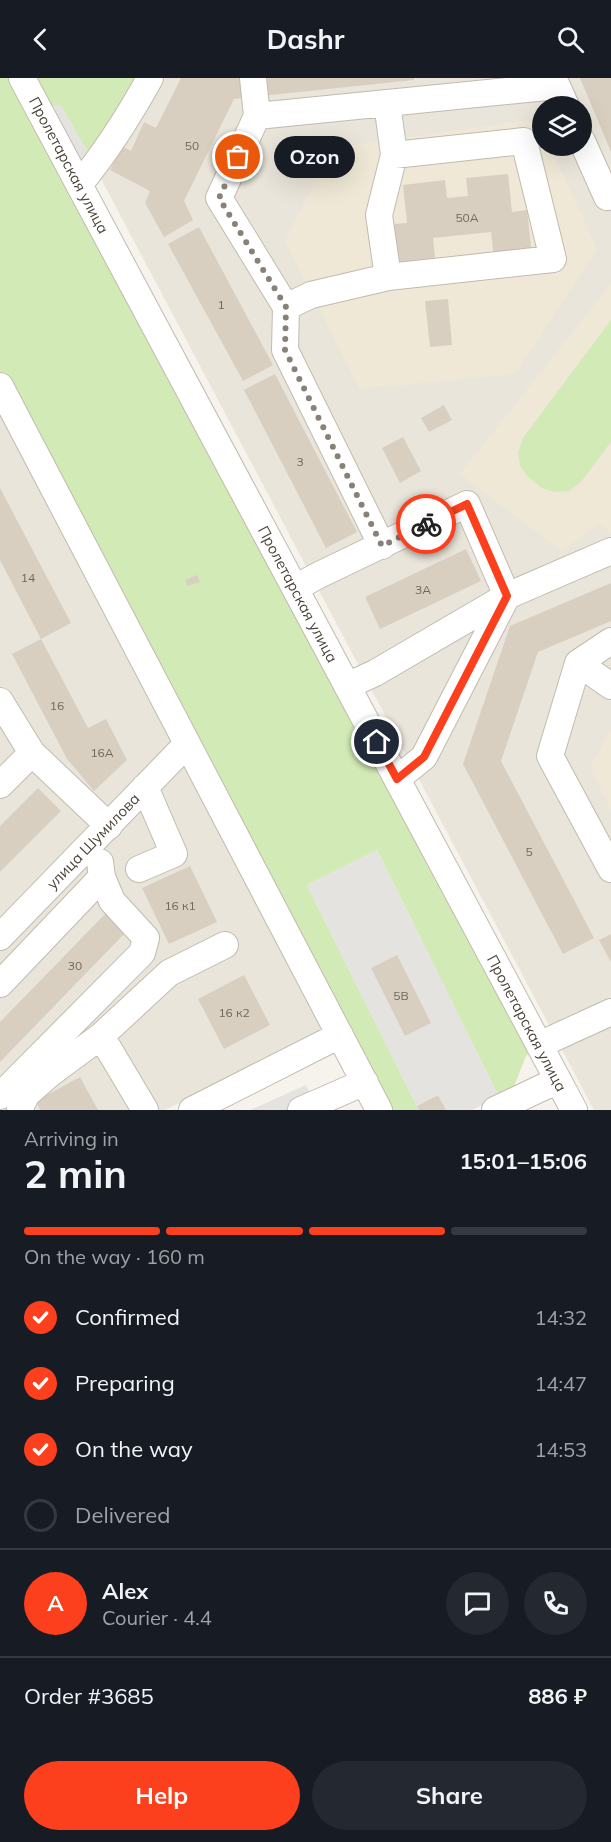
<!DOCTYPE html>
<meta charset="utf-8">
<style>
:root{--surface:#171b24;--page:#242831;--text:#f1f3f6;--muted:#9ea1a6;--line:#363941;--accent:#fc3f1d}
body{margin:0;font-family:Mulish,sans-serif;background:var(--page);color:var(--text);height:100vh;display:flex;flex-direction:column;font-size:22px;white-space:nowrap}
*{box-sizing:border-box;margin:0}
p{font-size:20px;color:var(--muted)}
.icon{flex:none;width:33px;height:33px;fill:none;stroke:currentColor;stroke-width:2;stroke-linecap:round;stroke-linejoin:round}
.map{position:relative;height:1032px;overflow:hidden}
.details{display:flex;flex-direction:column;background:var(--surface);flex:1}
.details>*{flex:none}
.buttons{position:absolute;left:532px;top:18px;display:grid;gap:12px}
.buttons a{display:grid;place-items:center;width:60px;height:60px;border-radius:50%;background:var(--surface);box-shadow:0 6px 24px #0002;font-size:30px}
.pin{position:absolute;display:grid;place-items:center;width:51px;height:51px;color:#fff;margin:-26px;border:3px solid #fff;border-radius:50%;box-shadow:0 2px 6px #0007}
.courier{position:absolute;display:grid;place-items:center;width:60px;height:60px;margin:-30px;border:4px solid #fc3f1d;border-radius:50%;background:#fff;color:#222;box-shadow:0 2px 8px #0007}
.bubble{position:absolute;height:42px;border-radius:21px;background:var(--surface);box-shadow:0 6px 24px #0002;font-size:20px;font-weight:700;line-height:42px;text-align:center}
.overview em{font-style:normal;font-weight:700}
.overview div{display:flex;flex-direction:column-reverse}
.overview{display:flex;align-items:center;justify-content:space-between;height:102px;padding:0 24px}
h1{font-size:39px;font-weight:700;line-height:45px}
.bar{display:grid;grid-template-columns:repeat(4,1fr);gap:9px 6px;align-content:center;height:72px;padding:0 24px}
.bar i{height:8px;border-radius:4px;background:var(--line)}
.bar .active{background:var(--accent)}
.bar p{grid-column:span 4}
.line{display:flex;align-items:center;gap:15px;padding:0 24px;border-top:2px solid var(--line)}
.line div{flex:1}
.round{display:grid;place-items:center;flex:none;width:63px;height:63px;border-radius:32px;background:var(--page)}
ol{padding:0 24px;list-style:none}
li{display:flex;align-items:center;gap:18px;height:66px}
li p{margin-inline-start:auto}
li .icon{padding:6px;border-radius:50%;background:var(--accent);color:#fff;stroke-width:4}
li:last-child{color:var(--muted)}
li i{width:33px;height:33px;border:3px solid var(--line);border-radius:50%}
.cta{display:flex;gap:12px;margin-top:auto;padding:12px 24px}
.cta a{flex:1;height:69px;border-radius:36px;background:var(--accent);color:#fff;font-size:24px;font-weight:700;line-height:69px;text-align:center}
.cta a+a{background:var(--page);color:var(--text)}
header{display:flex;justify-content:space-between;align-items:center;height:78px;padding:0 24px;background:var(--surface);font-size:27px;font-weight:700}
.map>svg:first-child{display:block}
</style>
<header><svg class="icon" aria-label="back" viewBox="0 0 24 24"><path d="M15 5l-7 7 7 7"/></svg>Dashr<svg class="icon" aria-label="search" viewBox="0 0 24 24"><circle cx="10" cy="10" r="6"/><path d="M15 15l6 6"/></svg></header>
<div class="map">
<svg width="611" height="1032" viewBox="0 0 611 1032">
<rect width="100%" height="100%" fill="#f6f3ec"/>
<!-- residential -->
<path fill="#eae5da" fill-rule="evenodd" d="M159,0h452v1032h-17l-494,-933zM543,28h39v40h-39z
M0,328l324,619 -5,11 -154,74h-165z"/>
<!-- education -->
<path fill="#efe8d6" d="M537,41l6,12v15h7l47,103 -82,125 -155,15 -75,-148 47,-93z
M611,206v249l-12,-10 -37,28 -102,-77z
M611,652v80l-21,-43z"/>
<!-- green -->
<path fill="#d2eab5" d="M0,0h16l523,967 -13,11 -12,30 -15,11 -122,-247 -70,35 112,225h-28l-391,-726z
M34,0h101l-44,80 -30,-52h-12z
M611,242v122l-30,40 -12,9 -14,1 -13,-4 -14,-11 -8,-11 -2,-13 5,-15z"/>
<!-- parking -->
<path fill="#e5e3e0" d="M61,27l30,53 -7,13 -35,-65z
M377,772l122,247 -27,13h-26l-8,-15 -21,11 -110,-221z
M306,1007l13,25h-69z"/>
<!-- building -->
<path fill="#d8cfc1" d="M181,0h67l2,19 -16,2 -50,102 9,19 -29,17 -19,-34 5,-12 -40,-21 12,-24 9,5 13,-29 12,6z
M259,0h155v2l-153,16z
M580,0h31v74z
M508,96l4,38 15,-2 5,45 -38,5 -3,-28 -58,6 3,28 -37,4 -5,-46 13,-1 -4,-38 42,-5 2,18 21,-2 -2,-18z
M199,149l74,138 -30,16 -75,-137z
M448,221l4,46 -22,2 -5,-46z
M275,296l82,158 -31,16 -82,-158z
M444,327l8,15 -23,12 -8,-14z
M403,359l18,34 -21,12 -18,-35z
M0,410l71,135 -30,16 -41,-79z
M466,471l15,32 -101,48 -15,-32z
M197,497l3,7 -12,4 -3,-6z
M611,505v38l-73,31 -37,109 93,177 -31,16 -100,-190 47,-138z
M41,561l47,89 18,-9 21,41 -33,31 -27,-32 -55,-105z
M38,710l23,23 -61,61v-46z
M190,788l27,56 -48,22 -27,-56z
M107,834l20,19 -127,131v-40z
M611,856v28l-12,-22z
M397,877l34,68 -26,13 -34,-68z
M244,897l26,50 -46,24 -26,-50z
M80,999l18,33h-58l-4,-9z
M438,1017l8,15h-27l-2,-4z"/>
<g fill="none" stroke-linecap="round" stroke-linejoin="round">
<!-- minor casing -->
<g stroke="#c2bbae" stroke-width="28">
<path id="minor" d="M22,0l552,1032
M253,0l4,38
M582,63l25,56 4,-2
M79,107c28,-34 50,-69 71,-107
M388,199l165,-18 -29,-118 -130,14
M286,229l25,-12 77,-18 -9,-62 15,-60 -7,-52
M0,308l379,724
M382,468l-97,-196 1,-43 -67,-109 38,-82 300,-30 9,20
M295,510l24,-13 148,-71 40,92 104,-45
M611,563l-33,22 -28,93 61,113
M578,585l33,23
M347,608l28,-13 132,-77
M0,623l32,52
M397,701l27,-22 83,-161
M0,707l32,-32 77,73
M139,791l35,-15 -29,-67
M0,859l187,-193
M0,906l102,-107 -2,-15
M101,958l44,74
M539,967l72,-33
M0,1018l142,-143 4,-15 -34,-37 -10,-24
M21,1032l-1,-3 7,-13 24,-21 50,-37 68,-63 56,-28
M192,1032l148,-75
M301,1032l64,-28
M495,1032l63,-30"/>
</g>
<!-- minor -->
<use href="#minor" stroke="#fff" stroke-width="26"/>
</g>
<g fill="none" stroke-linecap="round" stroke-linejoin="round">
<!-- done -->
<path stroke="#878178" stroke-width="6" stroke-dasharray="0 10.8" d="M238,79l-19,41 67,109 -1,43 97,196 44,-22"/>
<!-- route -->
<path stroke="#fc3f1d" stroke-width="8" d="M377,664l20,37 27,-22 83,-161 -40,-92 -41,20"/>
</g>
<g text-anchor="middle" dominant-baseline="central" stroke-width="6" stroke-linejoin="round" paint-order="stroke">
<!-- number labels -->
<g font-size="12" fill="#6e675b">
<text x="192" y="67">50</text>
<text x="467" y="139">50А</text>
<text x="221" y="226">1</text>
<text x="300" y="383">3</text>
<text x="28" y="499">14</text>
<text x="423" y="511">3А</text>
<text x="57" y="627">16</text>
<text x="102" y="674">16А</text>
<text x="529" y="773">5</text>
<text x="180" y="827">16 к1</text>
<text x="75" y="887">30</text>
<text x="401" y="917">5В</text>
<text x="234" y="934">16 к2</text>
</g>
<!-- street labels -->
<g font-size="15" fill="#4b4439" stroke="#fff">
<text transform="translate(69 87) rotate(62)">Пролетарская улица</text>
<text transform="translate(298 516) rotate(62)">Пролетарская улица</text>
<text transform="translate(93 763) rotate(-46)">улица Шумилова</text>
<text transform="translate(527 945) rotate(62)">Пролетарская улица</text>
</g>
</g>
</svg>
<div class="buttons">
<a><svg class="icon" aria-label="layers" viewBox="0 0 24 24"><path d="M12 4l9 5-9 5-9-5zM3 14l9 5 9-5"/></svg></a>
</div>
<div class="pin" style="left:238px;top:79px;background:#ea580c"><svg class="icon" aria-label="bag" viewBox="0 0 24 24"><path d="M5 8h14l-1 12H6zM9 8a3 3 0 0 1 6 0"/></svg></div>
<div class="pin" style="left:377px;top:664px;background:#1f2937"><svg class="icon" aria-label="home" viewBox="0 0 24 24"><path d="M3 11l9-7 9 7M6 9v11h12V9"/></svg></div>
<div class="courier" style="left:426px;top:446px"><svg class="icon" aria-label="bike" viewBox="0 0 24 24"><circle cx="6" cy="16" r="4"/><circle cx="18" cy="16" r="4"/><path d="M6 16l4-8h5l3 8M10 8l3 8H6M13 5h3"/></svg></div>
<div class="bubble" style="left:274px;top:58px;width:81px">Ozon</div>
</div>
<section class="details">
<div class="overview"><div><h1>2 min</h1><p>Arriving in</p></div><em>15:01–15:06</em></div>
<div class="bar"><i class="active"></i><i class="active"></i><i class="active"></i><i></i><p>On the way · 160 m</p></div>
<ol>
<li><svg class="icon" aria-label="check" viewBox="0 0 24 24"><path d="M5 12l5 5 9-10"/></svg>Confirmed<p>14:32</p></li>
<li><svg class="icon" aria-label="check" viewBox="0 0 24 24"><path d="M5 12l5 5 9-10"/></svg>Preparing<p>14:47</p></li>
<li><svg class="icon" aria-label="check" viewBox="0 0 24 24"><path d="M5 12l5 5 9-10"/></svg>On the way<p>14:53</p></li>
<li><i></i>Delivered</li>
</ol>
<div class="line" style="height:108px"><b class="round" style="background:var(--accent);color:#fff">A</b><div><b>Alex</b><p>Courier · 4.4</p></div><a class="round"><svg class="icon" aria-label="chat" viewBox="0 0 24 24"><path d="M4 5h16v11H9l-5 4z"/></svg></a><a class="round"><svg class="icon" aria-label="phone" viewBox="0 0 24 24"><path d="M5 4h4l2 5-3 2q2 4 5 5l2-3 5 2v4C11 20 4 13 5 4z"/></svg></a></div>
<div class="line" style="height:78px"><div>Order #3685</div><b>886 ₽</b></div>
<div class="cta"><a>Help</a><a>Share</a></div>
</section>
